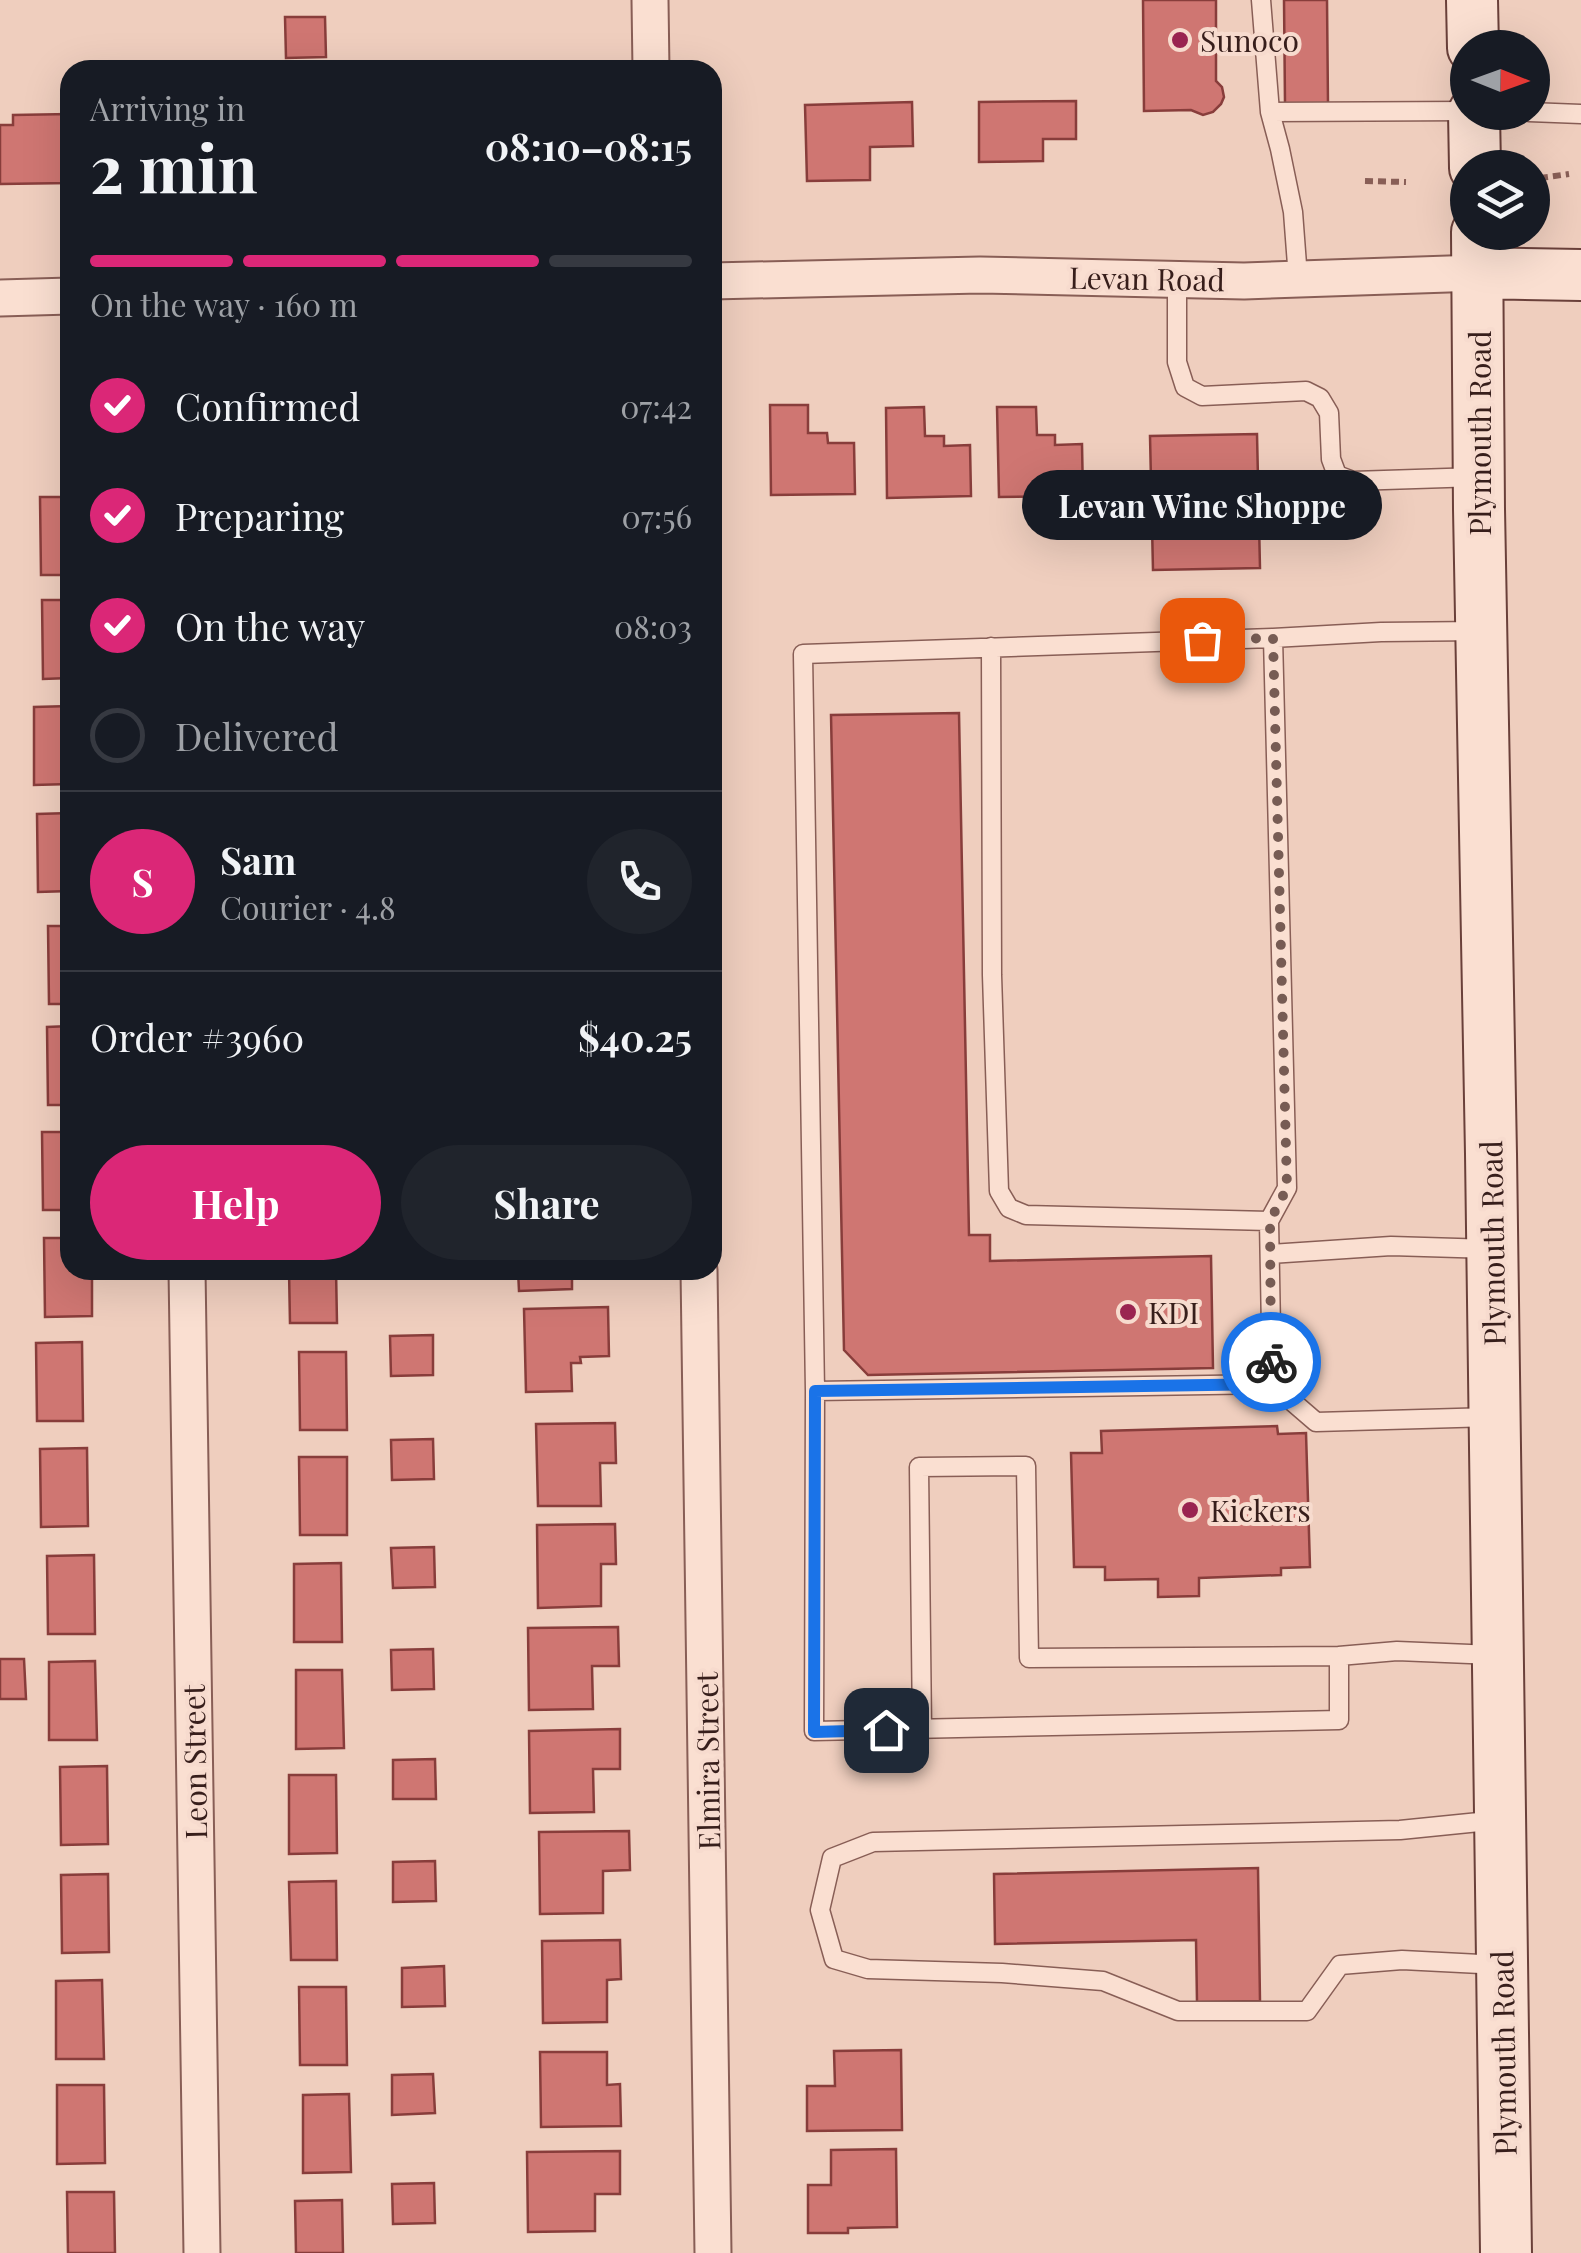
<!DOCTYPE html>
<meta charset="utf-8">
<style>
:root{--surface:#171b24;--page:#20242c;--text:#f1f3f6;--muted:#9ea1a6;--line:#363941;--accent:#db2777}
body{margin:0;font-family:"Playfair Display",serif;background:var(--page);color:var(--text);height:100vh;display:flex;flex-direction:column;font-size:38px;white-space:nowrap}
*{box-sizing:border-box;margin:0}
p{font-size:32px;color:var(--muted)}
.icon{flex:none;width:55px;height:55px;fill:none;stroke:currentColor;stroke-width:2;stroke-linecap:round;stroke-linejoin:round}
.map{position:relative;flex:1;overflow:hidden}
.details{position:absolute;left:60px;top:60px;width:662px;height:1220px;display:flex;flex-direction:column;background:var(--surface);border-radius:30px;box-shadow:0 10px 40px #0002}
.details>*{flex:none}
.needle{width:65px;rotate:91deg}
.buttons{position:absolute;left:1450px;top:30px;display:grid;gap:20px}
.buttons a{display:grid;place-items:center;width:100px;height:100px;border-radius:50%;background:var(--surface);box-shadow:0 10px 40px #0002;font-size:50px}
.pin{position:absolute;display:grid;place-items:center;width:85px;height:85px;color:#fff;margin:-42px;border-radius:20px;box-shadow:0 5px 15px #0006}
.courier{position:absolute;display:grid;place-items:center;width:100px;height:100px;margin:-50px;border:8px solid #1a73e8;border-radius:50%;background:#fff;color:#222;box-shadow:0 2px 12px #0007}
.bubble{position:absolute;height:70px;border-radius:35px;background:var(--surface);box-shadow:0 10px 40px #0002;font-size:32px;font-weight:700;line-height:70px;text-align:center}
.overview em{font-style:normal;font-weight:700}
.overview div{display:flex;flex-direction:column-reverse}
.overview{display:flex;align-items:center;justify-content:space-between;height:170px;padding:0 30px}
h1{font-size:65px;font-weight:700;line-height:75px}
.bar{display:grid;grid-template-columns:repeat(4,1fr);gap:15px 10px;align-content:center;height:120px;padding:0 30px}
.bar i{height:12px;border-radius:8px;background:var(--line)}
.bar .on{background:var(--accent)}
.bar p{grid-column:span 4}
.line{display:flex;align-items:center;gap:25px;padding:0 30px;border-top:2px solid var(--line)}
.line div{flex:1}
.round{display:grid;place-items:center;flex:none;width:105px;height:105px;border-radius:52px;background:var(--page)}
ol{padding:0 30px;list-style:none}
li{display:flex;align-items:center;gap:30px;height:110px}
li p{margin-inline-start:auto}
li .icon{padding:10px;border-radius:50%;background:var(--accent);color:#fff;stroke-width:4}
li:last-child{color:var(--muted)}
li i{width:55px;height:55px;border:5px solid var(--line);border-radius:50%}
.action{display:flex;gap:20px;margin-top:auto;padding:20px 30px}
.action a{flex:1;height:115px;border-radius:60px;background:var(--accent);color:#fff;font-size:40px;font-weight:700;line-height:115px;text-align:center}
.action a+a{background:var(--page);color:var(--text)}
.map>svg:first-child{display:block}
</style>
<div class="map">
<svg width="1581" height="2253" viewBox="0 0 1581 2253">
<rect width="100%" height="100%" fill="#efcebe"/>
<!-- building -->
<path fill="#cf7672" stroke="#883d3b" stroke-width="2.5" d="M1143,0h73v81l6,6 2,10 -3,7 -8,8 -10,3 -12,-5 -47,1z
M1284,0h43l1,104h-43z
M285,17h40l1,40 -40,1z
M1076,101v38h-33v22l-64,1v-60z
M912,102l1,44 -43,1v33l-63,1 -2,-76z
M70,114v69l-70,1v-59h13v-10z
M770,405h38v28h19l1,10h26l1,51 -84,1z
M924,407l1,29h19v10l26,-1 1,51 -84,2 -1,-90z
M997,407h39l1,28h18v10l27,-1 1,52 -84,1z
M1257,434l3,134 -107,2 -3,-134z
M40,497h30v78h-29z
M42,600h28v78l-27,1z
M70,706v78l-36,1v-78z
M959,713l10,522h21v26l221,-5 2,112 -345,7 -24,-25 -13,-635z
M70,813v78l-32,1 -1,-78z
M48,926h22v78h-21z
M70,1026v79h-22l-1,-78z
M42,1132h28v78h-27z
M44,1238h26v32h22v46l-47,1z
M289,1270h47l1,53h-47z
M518,1270h54v19l-53,2z
M608,1307l1,49 -29,1 1,6h-10l1,28 -46,1 -2,-83z
M433,1335v40l-42,1 -1,-40z
M82,1342l1,79h-46l-1,-78z
M299,1352h47l1,78h-47z
M615,1423l1,40h-16l1,43h-63l-2,-82z
M1277,1426l1,8 28,-1 4,134 -29,1v7l-82,3v18l-41,1v-18l-53,1v-13h-31l-3,-114h31l-1,-22z
M433,1439l1,40 -42,1 -1,-40z
M87,1448l1,78 -47,1 -1,-78z
M299,1457h48v78h-47z
M615,1524l1,40h-15v42l-63,2 -1,-83z
M434,1547l1,40 -42,1 -2,-40z
M94,1555l1,79h-47l-1,-78z
M341,1563l1,79h-48v-78z
M618,1627l1,39h-27l1,43 -64,1 -1,-82z
M433,1649l1,40 -42,1 -1,-40z
M0,1659h24l2,40h-26z
M95,1661l2,79h-48v-78z
M296,1670h46l2,78 -48,1z
M620,1729v40h-27l1,43 -64,1 -1,-82z
M435,1759l1,40h-43v-39z
M107,1766l1,78 -47,1 -1,-78z
M289,1775h47l1,78 -48,1z
M629,1831l1,39 -27,1v42l-63,1 -1,-82z
M435,1861l1,40 -43,1v-40z
M1258,1868l2,133 -63,1 -1,-62 -201,4 -1,-70z
M108,1874l1,78 -47,1 -1,-78z
M336,1881l1,79h-46l-2,-78z
M620,1940l1,39 -14,1v42l-64,1 -1,-82z
M444,1966l1,40 -43,1v-39z
M102,1980l2,79h-48v-78z
M299,1987h47l1,78h-47z
M901,2050l1,80 -95,1v-45h28l-1,-35z
M540,2052h67v33l13,-1 1,42 -80,1z
M433,2074l2,39 -43,2v-40z
M57,2085h47l1,78 -48,1z
M349,2094l2,78 -48,1v-78z
M896,2149l1,78 -49,1v5h-40v-48h23v-35z
M620,2151v43h-25v37l-67,1 -1,-80z
M434,2183l1,40 -42,1 -1,-40z
M67,2192h47l1,61h-47z
M342,2200l1,53h-47l-1,-52z"/>
<g fill="none" stroke-linecap="round" stroke-linejoin="round">
<!-- lane casing -->
<g stroke="#885e56" stroke-width="21">
<path id="lane" d="M1261,0l9,112 10,37 13,63 5,66
M1270,112l198,-1
M1529,112l52,2
M1177,279v83l8,25 17,9 104,-5 14,7 9,15 2,46 6,16 16,6 125,-4
M991,647l1,328 7,216 10,17 17,7 243,6 3,163 -457,7 -12,-737 470,-16 108,-6 99,-1
M1269,1221l18,-33 -14,-550
M1270,1254l121,-8 100,3
M1272,1384l44,38 176,-5
M815,1391l-1,340 525,-11v-64l-310,2 -3,-192 -107,1 3,262
M1339,1656l58,-5 97,4
M1499,1820l-99,10 -527,12 -41,16 -12,52 14,49 34,10 134,4 101,8 75,30h129l33,-46 62,-5 98,5"/>
</g>
<!-- street casing -->
<g stroke="#885e56" stroke-width="39">
<path id="street" d="M650,0l1,70
M712,281l268,-6 264,6 234,-8
M0,298l70,-2
M187,1270l15,983
M699,1270l14,983"/>
</g>
<!-- secondary casing -->
<g stroke="#6a403a" stroke-width="54">
<path id="secondary" d="M1472,0l1,48
M1474,112l1,56
M1477,232l2,277 12,645 15,1099
M1478,273l103,2"/>
</g>
<!-- path -->
<path stroke="#885e56" stroke-width="6" stroke-dasharray="8 5" stroke-linecap="butt" d="M1540,178l29,-4
M1365,181l41,1"/>
<!-- lane -->
<use href="#lane" stroke="#fadfd1" stroke-width="18"/>
<!-- street -->
<use href="#street" stroke="#fadfd1" stroke-width="35"/>
<!-- secondary -->
<use href="#secondary" stroke="#fadfd1" stroke-width="50"/>
</g>
<g fill="none" stroke-linecap="round" stroke-linejoin="round">
<!-- done -->
<path stroke="#775c54" stroke-width="10" stroke-dasharray="0 18" d="M1202,640l71,-2 14,550 -17,33 1,141"/>
<!-- route -->
<path stroke="#1a73e8" stroke-width="12" d="M886,1730l-72,2 1,-341 457,-7 -1,-22"/>
</g>
<!-- markers -->
<g fill="#9a2451" stroke="#f7dbce" stroke-width="4">
<circle cx="1180" cy="40" r="10"/>
<circle cx="1128" cy="1312" r="10"/>
<circle cx="1190" cy="1510" r="10"/>
</g>
<g text-anchor="middle" dominant-baseline="central" stroke-width="8" stroke-linejoin="round" paint-order="stroke">
<!-- poi labels -->
<g font-size="30" fill="#371e1b" stroke="#f7dbce" text-anchor="start">
<text x="1200" y="40">Sunoco</text>
<text x="1148" y="1312">KDI</text>
<text x="1210" y="1510">Kickers</text>
</g>
<!-- street labels -->
<g font-size="30" fill="#371e1b" stroke="#f7dbce">
<text transform="translate(1147 278) rotate(1)">Levan Road</text>
<text transform="translate(1479 433) rotate(-90)">Plymouth Road</text>
<text transform="translate(1492 1243) rotate(-91)">Plymouth Road</text>
<text transform="translate(707 1761) rotate(-91)">Elmira Street</text>
<text transform="translate(194 1762) rotate(-91)">Leon Street</text>
<text transform="translate(1503 2053) rotate(-91)">Plymouth Road</text>
</g>
</g>
</svg>
<div class="buttons">
<a><svg class="needle" viewBox="-14 -14 28 28"><path d="M0-13l5 13h-10z" fill="#e53935"/><path d="M0 13l5-13h-10z" fill="#9ea1a6"/></svg></a>
<a><svg class="icon" aria-label="layers" viewBox="0 0 24 24"><path d="M12 4l9 5-9 5-9-5zM3 14l9 5 9-5"/></svg></a>
</div>
<div class="pin" style="left:1202px;top:640px;background:#ea580c"><svg class="icon" aria-label="bag" viewBox="0 0 24 24"><path d="M5 8h14l-1 12H6zM9 8a3 3 0 0 1 6 0"/></svg></div>
<div class="pin" style="left:886px;top:1730px;background:#1f2937"><svg class="icon" aria-label="home" viewBox="0 0 24 24"><path d="M3 11l9-7 9 7M6 9v11h12V9"/></svg></div>
<div class="courier" style="left:1271px;top:1362px"><svg class="icon" aria-label="bike" viewBox="0 0 24 24"><circle cx="6" cy="16" r="4"/><circle cx="18" cy="16" r="4"/><path d="M6 16l4-8h5l3 8M10 8l3 8H6M13 5h3"/></svg></div>
<div class="bubble" style="left:1022px;top:470px;width:360px">Levan Wine Shoppe</div>
<section class="details">
<div class="overview"><div><h1>2 min</h1><p>Arriving in</p></div><em>08:10–08:15</em></div>
<div class="bar"><i class="on"></i><i class="on"></i><i class="on"></i><i></i><p>On the way · 160 m</p></div>
<ol>
<li><svg class="icon" aria-label="check" viewBox="0 0 24 24"><path d="M5 12l5 5 9-10"/></svg>Confirmed<p>07:42</p></li>
<li><svg class="icon" aria-label="check" viewBox="0 0 24 24"><path d="M5 12l5 5 9-10"/></svg>Preparing<p>07:56</p></li>
<li><svg class="icon" aria-label="check" viewBox="0 0 24 24"><path d="M5 12l5 5 9-10"/></svg>On the way<p>08:03</p></li>
<li><i></i>Delivered</li>
</ol>
<div class="line" style="height:180px"><b class="round" style="background:var(--accent);color:#fff">S</b><div><b>Sam</b><p>Courier · 4.8</p></div><a class="round"><svg class="icon" aria-label="phone" viewBox="0 0 24 24"><path d="M5 4h4l2 5-3 2q2 4 5 5l2-3 5 2v4C11 20 4 13 5 4z"/></svg></a></div>
<div class="line" style="height:130px"><div>Order #3960</div><b>$40.25</b></div>
<div class="action"><a>Help</a><a>Share</a></div>
</section>
</div>
